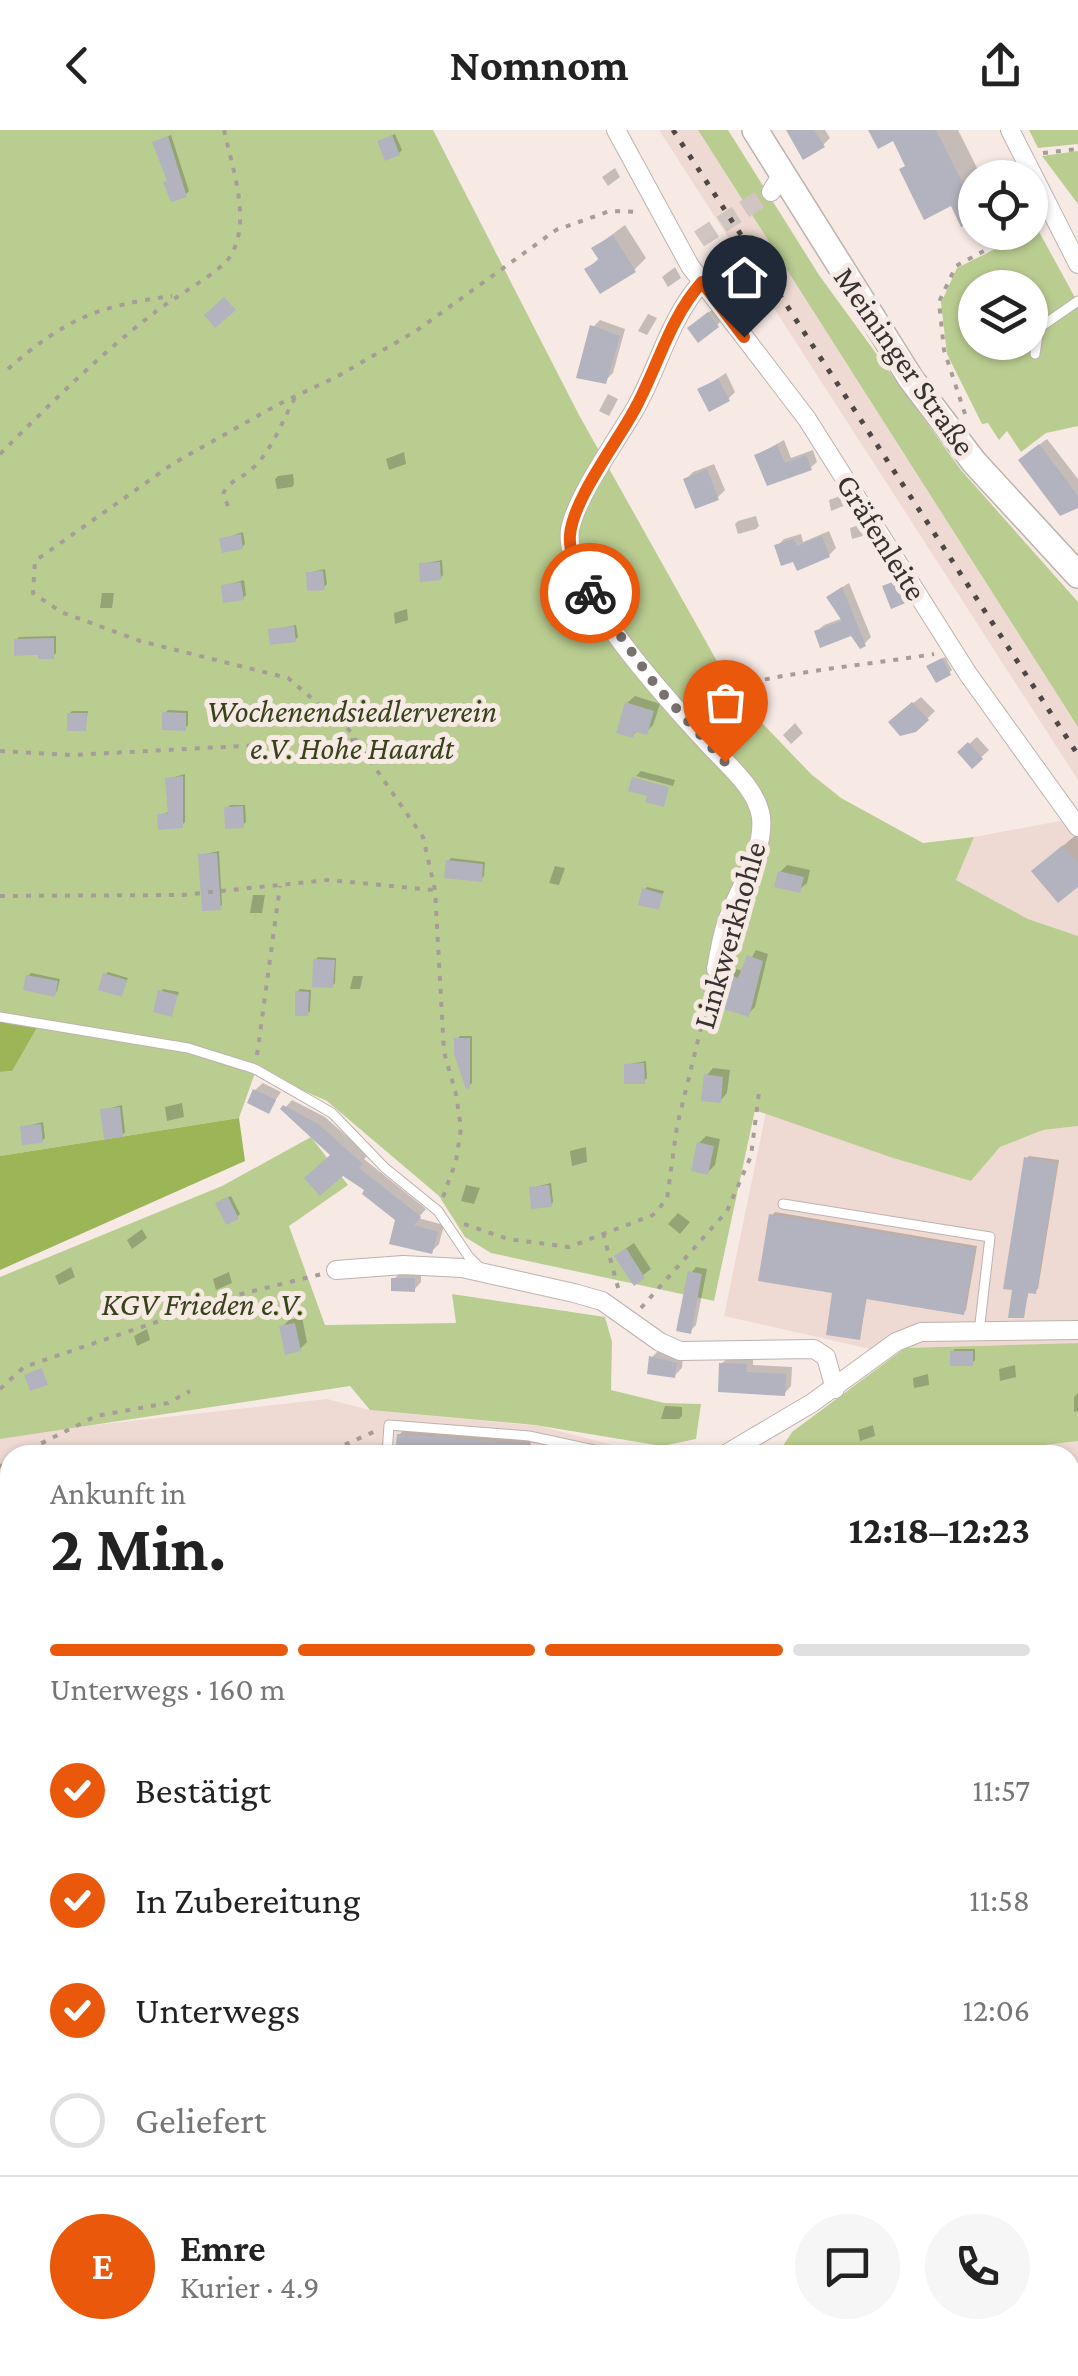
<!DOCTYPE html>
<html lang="de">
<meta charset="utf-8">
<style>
:root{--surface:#fff;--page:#f6f6f6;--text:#222;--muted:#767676;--line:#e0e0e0;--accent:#ea580c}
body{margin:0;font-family:"Crimson Pro",serif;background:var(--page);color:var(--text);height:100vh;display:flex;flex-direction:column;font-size:38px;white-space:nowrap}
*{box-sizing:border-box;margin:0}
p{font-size:32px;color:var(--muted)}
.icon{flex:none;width:55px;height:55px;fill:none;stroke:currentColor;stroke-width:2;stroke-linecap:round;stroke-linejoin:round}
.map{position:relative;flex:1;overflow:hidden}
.sheet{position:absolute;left:0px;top:1315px;width:1080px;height:932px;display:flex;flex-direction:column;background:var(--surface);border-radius:30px 30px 0 0;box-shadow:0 2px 8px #0004}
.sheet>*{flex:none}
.controls{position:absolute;left:958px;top:30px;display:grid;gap:20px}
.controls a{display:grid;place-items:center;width:90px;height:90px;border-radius:50%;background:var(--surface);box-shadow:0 2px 8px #0004;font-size:50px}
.pin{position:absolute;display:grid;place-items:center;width:85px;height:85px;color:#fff;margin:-102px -42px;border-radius:50% 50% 50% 0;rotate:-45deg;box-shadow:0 0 10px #0007}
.pin .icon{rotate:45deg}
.courier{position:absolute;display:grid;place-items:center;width:100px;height:100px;margin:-50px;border:8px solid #ea580c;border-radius:50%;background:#fff;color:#222;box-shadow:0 2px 12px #0007}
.summary em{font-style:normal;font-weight:700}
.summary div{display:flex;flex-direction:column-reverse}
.summary{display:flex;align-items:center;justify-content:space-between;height:170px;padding:0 50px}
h1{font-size:65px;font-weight:700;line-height:75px}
.bar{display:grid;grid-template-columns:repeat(4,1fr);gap:15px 10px;align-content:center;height:120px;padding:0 50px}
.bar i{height:12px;border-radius:8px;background:var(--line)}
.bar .on{background:var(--accent)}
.bar p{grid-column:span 4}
.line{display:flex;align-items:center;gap:25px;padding:0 50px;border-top:2px solid var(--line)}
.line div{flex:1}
.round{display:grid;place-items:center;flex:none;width:105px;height:105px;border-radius:52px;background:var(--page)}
ol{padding:0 50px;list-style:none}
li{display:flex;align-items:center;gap:30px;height:110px}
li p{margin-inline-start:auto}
li .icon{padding:10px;border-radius:50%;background:var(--accent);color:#fff;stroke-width:4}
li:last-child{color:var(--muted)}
li i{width:55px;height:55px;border:5px solid var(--line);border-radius:50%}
header{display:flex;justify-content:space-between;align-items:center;height:130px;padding:0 50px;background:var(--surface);font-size:45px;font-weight:700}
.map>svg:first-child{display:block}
</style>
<header><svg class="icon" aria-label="back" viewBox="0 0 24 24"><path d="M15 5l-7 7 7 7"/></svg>Nomnom<svg class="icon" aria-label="share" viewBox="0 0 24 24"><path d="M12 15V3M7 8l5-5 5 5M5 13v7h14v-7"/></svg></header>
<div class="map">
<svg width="1078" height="2246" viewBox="0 0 1078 2246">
<rect width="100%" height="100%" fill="#f7eae5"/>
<!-- built -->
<path fill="#eedad2" d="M659,0h39l380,596v54z
M1065,690l13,19v97l-50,-17 -72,-39 18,-43z
M766,982l127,46 78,23 29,-34 43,-17 35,-4v217l-208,6 -146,-33z
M327,1269l43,11 170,16 111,29h-641v137l-10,2v-155l41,-8z
M1078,1311v260l-8,-1v-245h-83l7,-4z
M10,1791v447h709l5,8h-724v-454z
M1070,1799l8,7v244l-8,-15z"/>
<!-- green -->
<path fill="#bacd91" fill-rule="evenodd" d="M0,0h433l146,285 158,282 74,77 30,24 82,45 51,-6 -18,43 72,39 50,17v190l-35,4 -43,17 -29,34 -78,-23 -138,-48 -41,191 -223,-48 -26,-16 -26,-41 -112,-95 -71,-31 -17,48 -239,38v-84l12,-1 -12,-54z
M698,0h30l91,145 142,195 117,132v125z
M1029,0h49v14l-40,4z
M1078,21v53l-36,-48z
M1037,98l41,75v123l-32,7 -25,19 -14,-21 -8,9 -11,-17 -6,1 -35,-70 -6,-51 16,-35zM975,158h55v54h-55z
M311,1007l37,48 -59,41 36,99 131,-2 -4,-29 153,23 7,25 -1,48 53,13 37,1 -5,35 -34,7 -127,-21 -165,-15 -20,-24 -350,53v-162l222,-91z
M1078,1213v98l-114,14h-181l-2,-6 11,-17 113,-84z
M1070,1673l8,8v136l-8,-6z
M1070,2095l8,13v138h-354l-5,-8h351z
M10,2140v98h291l3,8h-294l-10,-31v-72z"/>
<!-- forest -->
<path fill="#9cb557" d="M0,887l39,7 -27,47 -12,1z
M239,988l6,43 -245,109v-114z
M10,1514v277l-10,1v-275z"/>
<!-- shadow -->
<path fill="#0003" d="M788,0h37l5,8 -7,7z
M871,0h87l24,48h-7v40l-23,-15 -45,-39 -13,-26z
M395,4l7,16 -3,3 -19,-12z
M171,5l18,56 -3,3 -17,-14 -14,-37z
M615,38l5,9 -12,9 -6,-9z
M625,95l21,33 -12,12h-47l13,-13 -6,-9z
M675,137l6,11 -13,9 -6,-10z
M716,177l8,11 -7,7 -20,-4z
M648,184l9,4 -10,17 -9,-4z
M600,190l25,9 -12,44 -8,8 -12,-54z
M726,243l9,19 -7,7 -28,-9z
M608,264l10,5 -9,17 -10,-5z
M1047,309l31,40v27l-50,-53z
M784,310l7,18 22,-8 4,12 -7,6 -41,15 -12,-28z
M404,322l2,12 -17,6 -3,-11z
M714,334l11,26 -7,7 -32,-18 7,-7z
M293,344l1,10 -2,3 -15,2 -2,-10 3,-3z
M843,365l3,10 -15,6 -2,-11z
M756,386l3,10 -3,3 -18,5 -3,-10 3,-3z
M862,394l4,11 -14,4 -2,-11z
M829,401l7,17 -7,7 -35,4 -17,-13 7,-7 17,-5 2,8z
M243,402l2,12 -3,3 -20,-8z
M442,430l1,15 -3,3 -18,-14z
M325,439l2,15 -3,3 -16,-14z
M902,446l11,17 -7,7 -21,-13z
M244,450l2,15 -3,3 -19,-12z
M849,453l22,54 -7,7 -12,-11 -35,-2 7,-6 19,-7 -7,-27z
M102,463h12l-2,15h-12z
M407,479l1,11 -13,4 -1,-11z
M296,495l2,12 -3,3 -24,-10z
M56,506v17l-3,3 -37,-16 3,-3z
M945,527l7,13 -3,3 -17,-9z
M635,566l25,8 -7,21 -7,7 -8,-2 -5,5 -6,-32z
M921,567l14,14 -20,20 -17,-16z
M168,580l20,1v14l-3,3 -20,-15z
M72,581h16l-3,17 -16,-14z
M795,593l8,10 -12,11 -8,-9z
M977,607l12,13 -17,16 -12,-14z
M641,641l34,9 -2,6 -37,-10z
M185,644v48l-3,3 -22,-10 11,-4 -4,-32z
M230,675h15l1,17 -3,3 -16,-17z
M1076,705l2,3v46l-32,-24z
M219,721l3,54 -3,3 -18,-53z
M451,728l34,4 -1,14 -3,3 -33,-18z
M787,735l23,5 -3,13 -8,7 -19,-18z
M555,736l10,2 -6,17 -10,-2z
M647,757l17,4 -6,16 -14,-17z
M253,765h12l-3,18h-12z
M756,820l12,4 -13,53 -7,7 -19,-38 7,-7 8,2z
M318,827l18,1 -1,25 -3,3 -17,-26z
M108,842l20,6 -7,17 -16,-20z
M31,843l29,6 -3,12 -3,3 -26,-18z
M353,846h10l-3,13h-10z
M163,859l16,3 -8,22 -10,-22z
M300,859l11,1 -1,21 -3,3 -10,-22z
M460,906h12v47l-3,3 -12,-47z
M646,931l1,17 -3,3 -18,-16z
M713,938l17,2 -3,23 -7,8 -14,-25z
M263,953l18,9 -13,19 -13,-21z
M292,970l33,17 43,38 -4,4 62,50 -8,9 26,7 -5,19 -7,7 -64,-62 -25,-16 -10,-19 -49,-45z
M182,973l2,14 -17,4 -2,-14z
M122,975l3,27 -3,3 -19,-25z
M43,992l2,16 -3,3 -19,-14z
M706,1006l14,3 -5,26 -7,7 -9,-29z
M586,1017l1,15 -15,4 -2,-15z
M1029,1026l30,4 -21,129 -9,2 -7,25 4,-157z
M551,1053l2,19 -3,3 -19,-17z
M466,1055l14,3 -6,16 -13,-3z
M231,1066l9,18 -3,3 -16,-17z
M775,1082l202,34 -11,64 -3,3 -96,-16 -7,40 -25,-46 -63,-76z
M678,1083l12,9 -10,12 -12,-10z
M142,1099l5,9 -15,11 -5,-9z
M634,1113l17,26 -17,13 -9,-33z
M71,1137l4,10 -16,8 -4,-9z
M696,1137l11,2 -11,56 -6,6 1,-58z
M229,1142l3,11 -16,7 -3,-11z
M401,1142h20v10l-7,8 -20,-11z
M302,1187l5,25 -7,7 -18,-22 7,-7z
M147,1199l3,11 -13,6 -3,-10z
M955,1219h20v11l-3,3 -20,-11z
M659,1220l24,6 -1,12 -8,8 -22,-19z
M729,1227l24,1v7l39,2 -1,19 -7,8 -63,-30z
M1015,1235l1,12 -16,4 -1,-12z
M928,1244l1,11 -15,3 -1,-10z
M1078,1263v18l-4,1v-15z
M665,1276l17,1v9l-3,3h-18z
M873,1295l2,11 -15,5 -2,-11z
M406,1298l125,9 -1,18h-134l3,-20z
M1074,1340h4v54l-8,-2v-43z
M1078,1860v69h-1l-7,-13v-52z
M1070,2163l8,13v25l-8,5z
M335,2238h94l-22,8h-69z
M552,2238h75l2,6 -74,2z
M1048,2238l5,8h-17l2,-2z"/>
<!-- building -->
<path fill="#b2b3be" d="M786,0h28l11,17 -22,13z
M868,0h68l39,78v12l-14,7 -10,-21 -27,14 -25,-51 6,-3 -12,-25 -15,8z
M392,5l8,20 -15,6 -8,-20z
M168,6l19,61 -16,5 -8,-20 4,-1 -15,-39z
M613,105l23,37 -36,22 -16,-25 15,-9 -8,-12z
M224,167l12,13 -21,18 -11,-13z
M708,182l11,15 -21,16 -11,-15z
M590,195l30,11 -14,48 -30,-6z
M718,249l12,22 -21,11 -12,-23z
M1039,314l39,52v12l-18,8 -42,-56z
M777,315l8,18 21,-8 6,15 -45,16 -13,-31z
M707,339l12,31 -24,9 -12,-30z
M241,404l2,15 -21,4 -3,-15z
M822,406l8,21 -33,14 -4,-9 -12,4 -7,-21 20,-6 3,7z
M440,432l1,18 -21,2 -1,-19z
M323,441l2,19 -18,1 -1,-19z
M895,451l13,21 -17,7 -9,-23z
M241,452l3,18 -21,3 -2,-18z
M842,457l24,59 -6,3 -9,-13 -31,12 -6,-17 28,-10 -16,-24z
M294,496l2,16 -26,3 -2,-16z
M54,508v21h-16v-4l-24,1v-17z
M942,528l9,17 -15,8 -10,-17z
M625,572l29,9 -7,24 -12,-3 -2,6 -17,-5z
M912,572l17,18 -13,12 -16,4 -12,-14z
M162,582l24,1v18l-24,-1z
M67,583h20l-1,18h-19z
M968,612l15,17 -11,10 -15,-17z
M183,646v52l-25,2 -1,-16 11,-1 -3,-35z
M632,647l37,10 -5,20 -19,-5 2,-6 -19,-5z
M243,676l1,22 -19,1 -1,-22z
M1063,715l15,18v24l-20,16 -27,-32z
M217,723l4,57 -19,1 -4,-57z
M446,730l37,4 -1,18 -38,-4z
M778,741l26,6 -4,16 -26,-6z
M642,758l21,6 -4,16 -21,-5z
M747,825l16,6 -14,56 -32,-10 10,-33 11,4z
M313,829l22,1 -2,28 -21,-1z
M103,843l24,7 -5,17 -24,-7z
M26,845l32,6 -3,16 -32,-7z
M158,860l20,5 -6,22 -19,-5z
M295,861l14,1 -1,24h-13z
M454,908h16v50l-4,1 -12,-35z
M644,933l1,21h-21v-20z
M704,944l19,3 -2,26 -20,-2z
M253,959l23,11 -7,14 -22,-11z
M283,975l35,19 45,40 -4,4 62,49 -7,8 24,7 -6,22 -43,-10 6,-24 -33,-26 2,-4 -21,-14 -23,20 -16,-18 26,-23 -50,-46z
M120,977l3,30 -19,2 -4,-30z
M41,994l2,19 -21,2 -2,-19z
M697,1012l17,4 -6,29 -17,-4z
M1024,1027l33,6 -21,131 -8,-1 -4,25h-16l4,-28 -9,-1z
M549,1055l3,22 -21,2 -2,-22z
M228,1067l11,22 -13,6 -11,-22z
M769,1084l206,34 -11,67 -98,-16 -6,41 -34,-5 6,-42 -74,-12z
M626,1118l19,30 -11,8 -20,-30z
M688,1141l14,3 -11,60 -15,-3z
M391,1148h24v14l-24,-1z
M295,1193l6,28 -16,4 -6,-29z
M950,1221h23v15h-23z
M649,1226l28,7 -2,15 -28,-4z
M719,1233l28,1 -1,8 40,2 -1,22 -67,-4z
M42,1238l6,17 -18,6 -6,-16z
M397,1304l128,10 -1,11h-129z"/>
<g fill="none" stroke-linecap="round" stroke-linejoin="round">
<!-- street-tunnel -->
<path stroke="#d0c5c1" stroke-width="18" stroke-dasharray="18 9" stroke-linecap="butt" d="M699,109l72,-47"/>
<!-- lane casing -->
<g stroke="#bdb2ad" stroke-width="11">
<path id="lane" d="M1035,224l4,-26 39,-27
M0,887l188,31 67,21 77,44 53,55 53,43 31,46 12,12
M783,1074l207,33 -11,95
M387,1325l2,-30 140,11 88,19
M1070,2083l8,16
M0,2121l10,-3
M537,2238l3,8
M669,2238v8
M719,2238l5,8
M989,2238l21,8
M638,2246l1,-8
M849,2246l11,-8"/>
</g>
<!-- street casing -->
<g stroke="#bdb2ad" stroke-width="20">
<path id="street" d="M616,0l74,136 117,153 161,255 110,153
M1010,0l68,134
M771,62l11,-18
M702,152c-33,37 -43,85 -67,127 -18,31 -59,88 -65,121 -8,58 105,178 143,219 18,19 44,41 48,68 4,37 -24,73 -35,107 -5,15 -7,30 -10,45
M336,1140l67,-5 59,3 112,25 28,8 58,41 20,9 134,-2 12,8 9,32
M724,1325l88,-52 84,-61 25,-10 157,-2
M1070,1976l8,-1"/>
</g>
<!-- secondary casing -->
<g stroke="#bdb2ad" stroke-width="28">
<path id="secondary" d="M755,0l156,249 63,83 104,113
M0,1495l10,-2
M1070,1596l8,2"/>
</g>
<!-- path -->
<path stroke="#a69d99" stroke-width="4" stroke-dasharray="5 8" stroke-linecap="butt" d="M1043,23l35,-4
M1030,96l10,-5
M8,239c57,-50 89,-63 164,-73
M965,284l-21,-64 -5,-48 17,-36 63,-34
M0,324c49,-49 99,-99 154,-141 17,-14 65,-40 75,-55 24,-34 3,-91 -5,-128
M228,376l-5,-12c7,-15 19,-15 30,-26 20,-19 30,-49 43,-72
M752,552c61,-13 121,-18 182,-28
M0,621l72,4 284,-15
M0,766l182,-1 146,-15 106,10
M257,925l23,-169
M443,1067l13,-36 5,-33 -5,-34 -12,-42 -9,-162 -12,-53 -74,-107 -61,-52 -148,-37 -79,-29 -28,-19 2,-32 139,-98 103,-58 61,-29 78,-45 140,-101 54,-19 31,1
M464,1094l44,15 61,8 84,-32 14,-16 10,-73 35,-143
M603,1103l16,58
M641,1178l86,-97 24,-55 8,-64
M0,1259l24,-22 209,-71 89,-22
M18,1325l78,-39 72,-13 22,-12
M321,1325l55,-24
M0,1337l10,-7
M0,1407l10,-8
M0,1811l10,-2
M0,1838l10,10
M1070,2219l8,13"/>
<!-- lane -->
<use href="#lane" stroke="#fff" stroke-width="9"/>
<!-- street -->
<use href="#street" stroke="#fff" stroke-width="18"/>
<!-- secondary -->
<use href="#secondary" stroke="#fff" stroke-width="25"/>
<!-- rail -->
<path stroke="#4e4947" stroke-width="5" stroke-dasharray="5 10" stroke-linecap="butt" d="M673,0l405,625"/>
</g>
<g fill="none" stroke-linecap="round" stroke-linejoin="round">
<!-- done -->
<path stroke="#7a726f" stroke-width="10" stroke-dasharray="0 18" d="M590,463l66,93 69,76"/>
<!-- route -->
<path stroke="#ea580c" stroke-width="12" d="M590,463c-9,-17 -22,-38 -20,-58 3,-37 50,-96 67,-130 22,-42 33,-87 65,-123l42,55"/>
</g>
<g text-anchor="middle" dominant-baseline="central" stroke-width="10" stroke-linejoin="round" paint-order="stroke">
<!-- street labels -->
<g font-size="32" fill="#363230" stroke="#f7eae5">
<text transform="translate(905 231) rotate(55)">Meininger Straße</text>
<text transform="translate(882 407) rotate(58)">Gräfenleite</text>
<text transform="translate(729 805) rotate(-74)">Linkwerkhohle</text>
</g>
<!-- park labels -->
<g font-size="32" font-style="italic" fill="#37411a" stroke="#f7eae5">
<text x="352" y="581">Wochenendsiedlerverein<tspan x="352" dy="37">e.V. Hohe Haardt</tspan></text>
<text x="203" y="1174">KGV Frieden e.V.</text>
</g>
</g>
</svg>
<div class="controls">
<a><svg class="icon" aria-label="locate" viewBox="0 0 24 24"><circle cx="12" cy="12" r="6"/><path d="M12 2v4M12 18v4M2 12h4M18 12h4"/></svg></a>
<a><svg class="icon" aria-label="layers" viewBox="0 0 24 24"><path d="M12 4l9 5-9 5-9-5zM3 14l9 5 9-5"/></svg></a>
</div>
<div class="pin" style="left:725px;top:632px;background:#ea580c"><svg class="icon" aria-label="bag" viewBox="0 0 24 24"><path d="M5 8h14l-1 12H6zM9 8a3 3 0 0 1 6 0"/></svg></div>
<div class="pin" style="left:744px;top:207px;background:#1f2937"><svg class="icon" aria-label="home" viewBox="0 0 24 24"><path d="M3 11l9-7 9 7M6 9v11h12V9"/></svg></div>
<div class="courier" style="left:590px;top:463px"><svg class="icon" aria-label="bike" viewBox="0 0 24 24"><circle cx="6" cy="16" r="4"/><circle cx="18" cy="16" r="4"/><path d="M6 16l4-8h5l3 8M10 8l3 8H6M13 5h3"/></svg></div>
<section class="sheet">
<div class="summary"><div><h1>2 Min.</h1><p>Ankunft in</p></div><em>12:18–12:23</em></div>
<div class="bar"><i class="on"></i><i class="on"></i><i class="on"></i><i></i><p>Unterwegs · 160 m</p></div>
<ol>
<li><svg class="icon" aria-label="check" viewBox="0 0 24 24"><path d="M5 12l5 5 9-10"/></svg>Bestätigt<p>11:57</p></li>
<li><svg class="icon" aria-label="check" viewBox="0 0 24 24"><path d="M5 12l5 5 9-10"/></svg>In Zubereitung<p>11:58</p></li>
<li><svg class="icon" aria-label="check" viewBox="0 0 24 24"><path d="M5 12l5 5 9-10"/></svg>Unterwegs<p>12:06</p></li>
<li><i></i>Geliefert</li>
</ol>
<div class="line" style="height:180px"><b class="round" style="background:var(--accent);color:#fff">E</b><div><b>Emre</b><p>Kurier · 4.9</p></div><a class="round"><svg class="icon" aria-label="chat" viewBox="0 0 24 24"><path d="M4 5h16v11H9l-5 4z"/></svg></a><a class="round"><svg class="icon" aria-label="phone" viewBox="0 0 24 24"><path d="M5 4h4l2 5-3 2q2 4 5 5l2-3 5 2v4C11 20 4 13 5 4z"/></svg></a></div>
</section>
</div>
